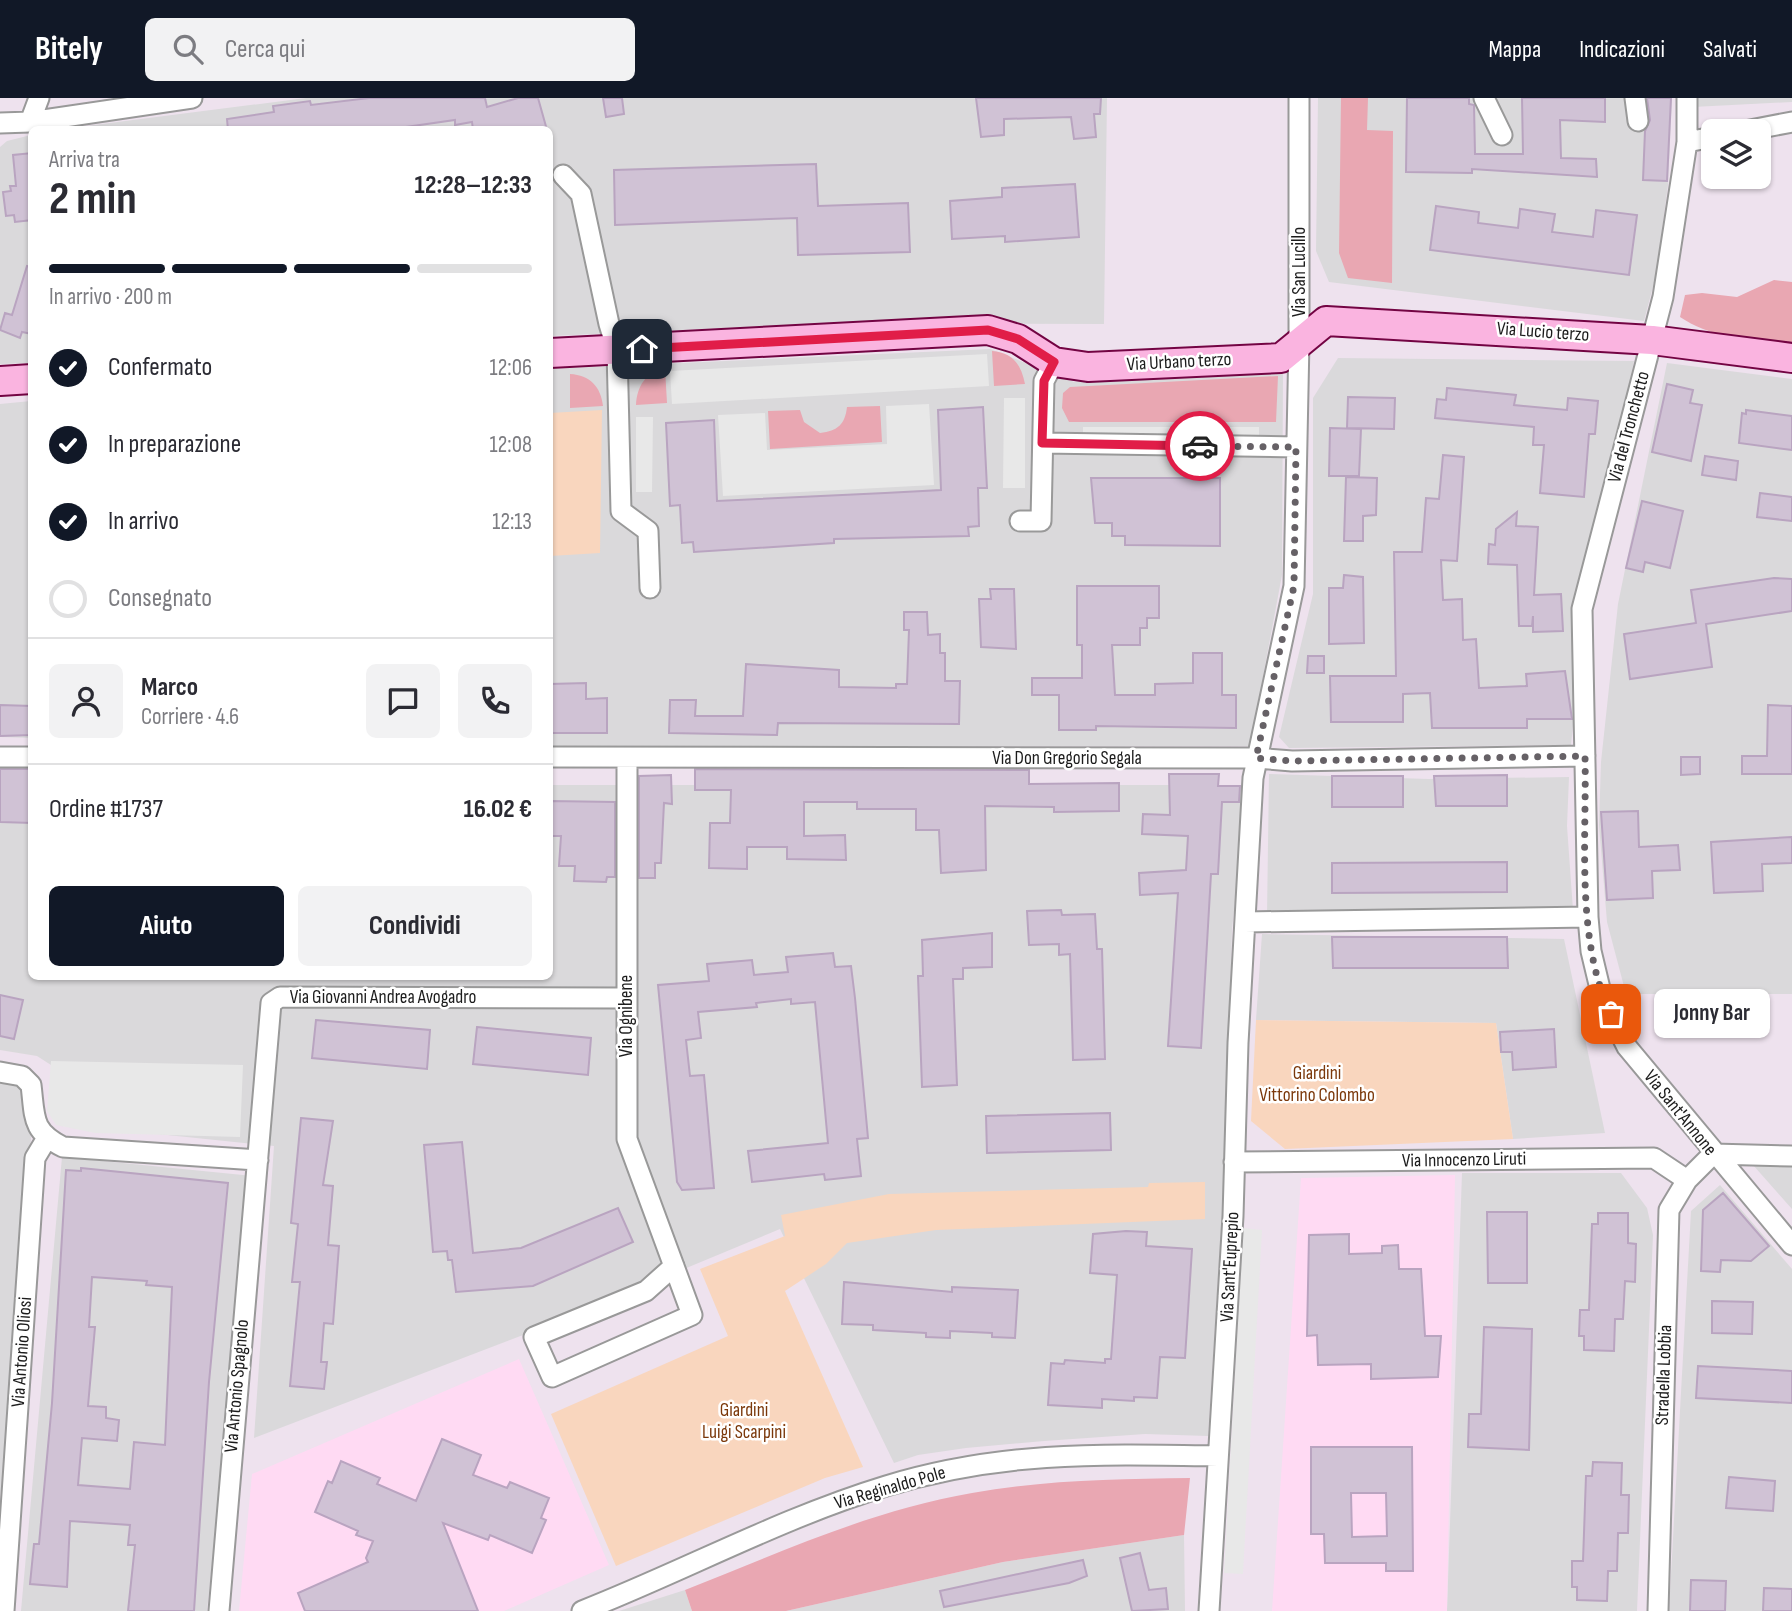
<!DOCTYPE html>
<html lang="it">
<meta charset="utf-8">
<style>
:root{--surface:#fff;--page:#f2f2f3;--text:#2b2b33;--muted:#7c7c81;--line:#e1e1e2;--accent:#111827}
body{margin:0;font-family:"Sofia Sans Condensed",sans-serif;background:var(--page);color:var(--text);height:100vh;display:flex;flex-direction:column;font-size:26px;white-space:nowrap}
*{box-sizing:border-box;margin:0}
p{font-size:23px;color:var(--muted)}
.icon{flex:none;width:38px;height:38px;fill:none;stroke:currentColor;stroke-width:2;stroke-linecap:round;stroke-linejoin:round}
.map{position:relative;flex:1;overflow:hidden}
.details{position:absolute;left:28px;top:28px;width:525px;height:854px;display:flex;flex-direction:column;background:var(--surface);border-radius:10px;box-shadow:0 2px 5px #0004}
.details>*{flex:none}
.tools{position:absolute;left:1701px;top:21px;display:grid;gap:14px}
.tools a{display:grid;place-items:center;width:70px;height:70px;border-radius:10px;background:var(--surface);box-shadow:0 2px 5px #0004;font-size:35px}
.pin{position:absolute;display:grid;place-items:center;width:60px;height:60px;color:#fff;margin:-30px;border-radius:14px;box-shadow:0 4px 10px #0006}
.courier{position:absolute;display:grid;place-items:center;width:70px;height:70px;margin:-35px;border:5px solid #e11d48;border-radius:50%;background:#fff;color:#222;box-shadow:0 2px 9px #0007}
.bubble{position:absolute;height:49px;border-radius:10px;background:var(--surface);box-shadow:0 2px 5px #0004;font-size:23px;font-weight:700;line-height:49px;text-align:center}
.overview em{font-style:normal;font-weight:700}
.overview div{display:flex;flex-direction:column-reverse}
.overview{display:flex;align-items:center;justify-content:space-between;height:119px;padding:0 21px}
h1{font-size:46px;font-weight:700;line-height:52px}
.bar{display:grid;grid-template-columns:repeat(4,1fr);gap:10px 7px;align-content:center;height:84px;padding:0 21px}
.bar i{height:9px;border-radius:5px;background:var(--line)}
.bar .selected{background:var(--accent)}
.bar p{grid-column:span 4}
.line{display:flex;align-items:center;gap:18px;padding:0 21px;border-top:2px solid var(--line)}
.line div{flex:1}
.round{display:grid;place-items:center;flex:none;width:74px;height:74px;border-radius:10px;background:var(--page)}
ol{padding:0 21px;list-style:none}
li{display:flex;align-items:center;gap:21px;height:77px}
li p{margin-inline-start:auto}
li .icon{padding:7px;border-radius:50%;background:var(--accent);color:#fff;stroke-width:4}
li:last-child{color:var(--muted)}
li i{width:38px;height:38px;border:4px solid var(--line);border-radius:50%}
.primary-button{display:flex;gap:14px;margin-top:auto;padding:14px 21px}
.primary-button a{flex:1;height:80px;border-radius:10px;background:var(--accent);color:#fff;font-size:28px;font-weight:700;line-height:80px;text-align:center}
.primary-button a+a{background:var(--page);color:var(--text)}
header{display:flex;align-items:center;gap:42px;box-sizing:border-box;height:98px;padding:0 35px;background:var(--accent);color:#fff}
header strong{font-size:33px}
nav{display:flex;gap:38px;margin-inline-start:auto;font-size:24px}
.search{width:490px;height:63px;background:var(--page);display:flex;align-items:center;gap:18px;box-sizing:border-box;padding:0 24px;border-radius:10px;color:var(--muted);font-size:26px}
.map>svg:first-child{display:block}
</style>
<header>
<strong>Bitely</strong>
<div class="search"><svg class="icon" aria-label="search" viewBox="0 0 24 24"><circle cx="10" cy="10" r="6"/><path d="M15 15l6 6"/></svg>Cerca qui</div>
<nav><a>Mappa</a><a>Indicazioni</a><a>Salvati</a></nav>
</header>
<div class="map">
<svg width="1792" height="1513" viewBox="0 0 1792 1513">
<rect width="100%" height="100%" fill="#eee2ee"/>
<!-- residential -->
<path fill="#dad9db" d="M306,0h801l-3,226 -268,-1 -286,13v-206h-495z
M1318,0h354l-4,87 -12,90 -12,46 -315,-39 -13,-31z
M1693,0h99v4l-99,5z
M31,37v228l-31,1v-217l7,-6z
M990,251l84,33 209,-14 -1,207 -32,171h-700v-377z
M1338,260l296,3 -48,238 -15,146 -282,3 -10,-11 34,-143v-196z
M1667,265l125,16v615h-166l-19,-72 -8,-97 2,-63 17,-158z
M31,303v337l-31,-1v-333z
M1269,676l160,5 140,-2 -2,49 6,84 -306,5z
M0,678h31l1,200h518v-191h698l-16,144 -6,224 -18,283 -63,-2 -101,7 -78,7 -48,7 -24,8 -114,-234 -228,95 -298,114 20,-292 -212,-22 -11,-59 -14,-9 -37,-6z
M1262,836l302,5 41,194 -92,6 -17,-116 -240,-3z
M0,985l27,4 4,52 -31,363z
M62,1059l191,19 -46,435h-186z
M1753,1067h39v44z
M1462,1075h159l26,35 6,27 -16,376h-190z
M1720,1087l72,84v342h-123l22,-400z
M1184,1437l1,76h-399l217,-49z
M685,1492l7,21h-73z"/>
<!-- education -->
<path fill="#ffdaf3" d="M1455,1077l-8,436h-175l29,-433z
M519,1261l90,206 -105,46h-265l13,-137z"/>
<!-- grass -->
<path fill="#e9a7b2" d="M1341,0h27l-1,32 26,1 -1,152 -44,-5 -9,-25z
M1774,182l18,2v63c-37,-3 -81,-7 -112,-28l5,-22 17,-2 35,4z
M992,253c21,2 29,13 33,33l-31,2z
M665,270l2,35 -31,2c1,-19 10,-33 29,-37z
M570,276c20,1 31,13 33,32l-33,2z
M1278,278l-2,46h-207l-7,-14 1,-15 7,-6z
M880,308l2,36 -112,7 -2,-38 32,-1 4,12 16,11c18,-2 25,-9 27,-26z
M1190,1380l-6,57 -181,27 -217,49h-94l-7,-21c94,-37 187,-80 287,-97 72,-13 145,-14 218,-15z"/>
<!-- park -->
<path fill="#f9d6be" d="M602,312l-2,143 -50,3v-143z
M1256,922l240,3 17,116 -228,10 -34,-28z
M1205,1084v37l-269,11 -89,13 -21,21 -41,27 78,176 -38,11 -209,88 -65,-152 177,-78 -28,-67 85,-33 -4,-21 108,-21 259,-7 1,-4z"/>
<!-- parking -->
<path fill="#e8e8e8" d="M987,256l2,32 -317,18 -2,-33z
M1004,300h21v90h-22z
M929,306l5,81 -211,11 -5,-81 47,-2 2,37 120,-6 -1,-38z
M636,319h17l-1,75h-16z
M1083,329h176v13h-176z
M51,963l192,4 -3,72 -145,-4 -39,-8 -9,-14z
M1243,1130l19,2 -19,344 -19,-1z"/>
<!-- building -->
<path fill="#d0c2d5" stroke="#b9a4c0" stroke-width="2" fill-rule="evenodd" d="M369,0h116l2,9 31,-9h20l9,32h-74l-1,-8 -17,3v-5l-70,10h-157l-1,-11 47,-7 -1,-6 37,-5 1,4z
M603,0h19l2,16 -18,3z
M976,0h125l-1,16h-6l2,23 -22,2 -3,-22 -67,2v16l-23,2z
M1407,0h62v6l5,1 1,49h48l-1,-56h83v24l-45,-2 1,38 35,1 1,18 -125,-8v4l-66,-1z
M1647,0h24l-4,83 -24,-1 2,-49 5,-11z
M32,55v67l-17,2 -1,-7 -8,1 -3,-24 8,-1 -1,-5h6l-3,-31z
M816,66l2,42 90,-3 2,49 -112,3 -1,-37 -182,7 -1,-55z
M1075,86l4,53 -74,5v-6l-53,3 -2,-38 52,-4v-9z
M1436,108l43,6 -1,11 40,5 2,-19 35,5 -3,18 41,5 3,-27 41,5 -8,60 -199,-25z
M27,168l5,1v67l-10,-2 -2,6 -20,-8 5,-17 7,2z
M1667,286l26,6 -3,13 12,2 -11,56 -39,-9z
M1447,290l69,7 -2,10 53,5 1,-12 30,3 -3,33h-6l-5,63 -44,-4 4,-48h-11l1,-18 -99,-9 2,-19 9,1z
M1348,299l47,1 -1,31 -47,-1z
M983,309l4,81h-9l1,38 -11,1 1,9 -135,3v4l-140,9 -1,-10 -11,1 -2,-38 -10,1 -4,-83 48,-3 3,81 168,-8 56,-3 -3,-80z
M1746,312l46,6v34l-53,-7 3,-30 4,1z
M1330,330l31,1 -2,47h-30z
M1443,357l21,2 -7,104 -16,-1 2,40 19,-1 1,41 13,-1 3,49 48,-2 -1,-12 39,-3 7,48h-45v9h-95l-2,-35 -27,1v28h-72l-1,-46h66l-2,-124h28l4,-54 13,1z
M1705,358l33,5 -2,19 -34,-5z
M1346,379l31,1 -1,37 -13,1v25h-19z
M1091,380h129v68l-95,-1v-9h-13v-13h-17z
M1760,395l32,4v24l-35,-4z
M1642,403l41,10 -13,57 -25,-6 -2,10 -17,-4z
M1517,414l-1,14 22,1 -4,68 27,-1 2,37 -30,1v-16l-1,10h-13l-2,-61 -29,-1 1,-20 6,1 1,-16z
M1344,477l19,2 1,66 -35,1v-56h14z
M1774,480l18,1v32l-86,13 6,43 -82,12 -6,-45 72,-11 -5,-33z
M1077,488h82v32h-12v10h-7v17h-28l3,50h40v-11l38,-1v-30h29v42h14v33l-140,-2v4h-37v-35h-27v-17h50v-33h-5z
M990,491h24l2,60 -35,-2 -2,-48h12z
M904,514h23l1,23 12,-1v19h5v28h15l-1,43 -181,-1 -1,12 -108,-2 1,-33h26l-1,16h48l3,-52 93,6v17l57,1v-4h11l2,-54h-5z
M1308,558h16v17h-17z
M586,585v16l21,-1v35h-57v-49z
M0,607l32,1v29l-32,1z
M1768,607l24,1v68h-50v-18h25z
M1681,659h19v17l-19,1z
M0,671h32v54l-32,-1z
M695,671l334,1v14l90,-1v28l-65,1v-5l-69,-1 1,64 -45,3 -2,-43h-23v-21h-59v-7h-53v34l41,-1 1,25 -59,-1v-12h-40v22l-38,-1 1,-45h20l1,-33h-36z
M1169,676h50l-1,12h22l-1,16h-17l-4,72h-7l-10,174 -33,-2 10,-153 -38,2 -1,-22 47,-3 2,-34 -46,-2 1,-20 27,1z
M671,677l1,29 -8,-1 -3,60h-6v15h-16v-102z
M1507,677v31h-71l-2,-30z
M1332,678h71v31h-71z
M550,703l65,1v75h-8l-1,5 -32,-1 1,-15h-16l2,-30h-11z
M1638,713l1,36 39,-2 2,25 -28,1 1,27 -46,2 -6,-88z
M1792,739v26l-30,1 1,27 -49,2 -3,-51z
M1507,764v30l-175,1v-30z
M1061,812l1,5 33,-1 2,35h5l3,110 -32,1 -3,-106 -11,1v-11l-30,1 -2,-34z
M992,835v34l-29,1v11h-10l4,106 -35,2 -4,-111h5l-1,-36z
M1332,839h175l1,31h-175z
M833,855l2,14 16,-1 4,32 13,140 -11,1 4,37 -36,4 -1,-6 -72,8 -4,-31 80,-8 -13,-141 -24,2v-5l-35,4 1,4 -59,5 3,26 -15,2 4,36 14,-1 10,113 -32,2 -5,-8 -19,-197 51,-4 -2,-17 45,-4 2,15 34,-3 -2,-15z
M0,897l23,5 -9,39 -14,-3z
M316,922l114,10 -3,39 -115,-11z
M477,929l114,11 -3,37 -115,-11z
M1554,931l2,38 -43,3 -1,-18h-11l-1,-20z
M1110,1015l1,37 -124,3 -1,-37z
M301,1020l32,3 -10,64 10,1 -5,59 11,1 -6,78 -9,-1 -3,39h6l-3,27 -34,-3 10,-104h-8l6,-58 -7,-1z
M462,1044l11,111 48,-5 97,-40 15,34 -100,44 -77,6 -4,-32h-4l-1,-9 -14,1 -9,-107z
M81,1070l147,15 -19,199 -15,229h-66l7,-66h-7l2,-20 -60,-4 -3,66 -37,-3 4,-40h5l13,-141 14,-233 15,1zM92,1179l55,4 -1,4 26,2 -7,158 -31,-3 -4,47 -52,-4 4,-47 35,3 2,-21 -13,-2v-11l-18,-1 7,-79h-6z
M1723,1095l46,53 -18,15 -30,-1 -1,12 -19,-1 2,-61z
M1487,1114h40v71h-39z
M1598,1115h30v30l8,1 -1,38 -10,-1 -2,38h-8l-1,32 -30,-1v-14h-5l1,-26h9l3,-86h6z
M1126,1133l21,1 -1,14 46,3 -7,109 -25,-1 -3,41 -23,-1v4l-32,-2v9l-54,-3 3,-42 13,1 1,-4 40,3v-4h6l6,-84 -27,-2 3,-39z
M1349,1136v20l33,-1v-7l16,-1 1,24h22l4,67h16l-3,41 -67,2v-15l-53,1 -1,-30 -10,1 2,-101z
M844,1184l108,10v-5l66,3 -3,48 -23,-1v-4l-42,-2v7l-24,-1v-4l-53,-3v-5l-31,-1z
M1712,1203l41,1 -1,32 -40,-1z
M1484,1229l48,2 -3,121 -61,-3 1,-33h12z
M1698,1268l94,5v32l-96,-5z
M442,1341l39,16 -8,20 34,13 3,-6 39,16 -8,20 5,2 -14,33 -42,-18 -2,5 -45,-17 35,88h-173l-7,-18 70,-31 -2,-4 7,-17 -17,-6 2,-4 -43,-19 13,-31 4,2 9,-22 39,17 -3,6 39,17z
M1311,1349h101l1,124h-27v-8h-61l-1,-29h-13zM1351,1395h35l1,43 -35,1z
M1593,1364l29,1 -1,32h8l-1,38h-10l-1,38h-9l-1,30 -30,-1v-13h-5v-26h11l3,-85h6z
M1729,1379l46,4 -2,30 -47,-3z
M1140,1455l9,37 17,-2 2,21 -36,2 -12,-53z
M1083,1462l4,16 -18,7 -125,24 -4,-16z
M1691,1482l35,1 -1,30h-35z
M1764,1490l28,1v22h-29z"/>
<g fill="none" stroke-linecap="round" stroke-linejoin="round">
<!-- street casing -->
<g stroke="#999" stroke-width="23">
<path id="street" d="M1484,0l18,37
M1635,0l3,23
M1687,0v44l-24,155 -81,312 6,308 3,34 11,46 25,50 165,198
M30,24l9,-24
M0,25l30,-1 162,-24
M1745,33l47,-9
M1687,44l26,-5
M563,77l18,19 28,130 8,26 4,161 27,20 2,57
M1043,345l253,4
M1020,423h21l3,-140 10,-19
M0,659h32
M550,659l706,1 36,3 293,-5
M627,660v381l65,176 -140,62 -18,-40 112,-46 28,-25
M1245,824l343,-5
M0,974l22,4 9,9c4,32 0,46 32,62l195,13
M1713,1056l79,2
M1234,1064l420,-4 33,22
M4,1513l31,-453 12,-20
M219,1513l52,-608 9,-6 345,1
M582,1513c102,-40 199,-93 304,-125 114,-35 216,-32 332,-30
M1209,1513l24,-395 5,-173 15,-265 41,-192 5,-245v-243
M1658,1513l11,-401 18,-30 26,-26"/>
</g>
<!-- secondary casing -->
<g stroke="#730443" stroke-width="32">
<path id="secondary" d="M550,255l438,-23 30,9 36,23 34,5 193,-9 45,-37 326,19 140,18
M0,283l32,-2"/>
</g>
<!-- street -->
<use href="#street" stroke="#fff" stroke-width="19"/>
<!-- secondary -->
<use href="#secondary" stroke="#fab4e0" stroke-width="28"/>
</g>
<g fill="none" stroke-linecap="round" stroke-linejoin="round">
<!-- done -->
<path stroke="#666166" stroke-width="7" stroke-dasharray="0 12.6" d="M1200,348l96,1 -2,139 -38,172 36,3 293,-5c2,80 -10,185 26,258"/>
<!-- route -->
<path stroke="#e11d48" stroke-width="9" d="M642,251l346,-19 30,9 36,23 -10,19 -2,62 158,3"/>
</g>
<g text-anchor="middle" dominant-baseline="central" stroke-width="5" stroke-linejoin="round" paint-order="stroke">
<!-- street labels -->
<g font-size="19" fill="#1c1c1c" stroke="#fff">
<text transform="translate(1299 174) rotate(-90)">Via San Lucillo</text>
<text transform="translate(1543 234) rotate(4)">Via Lucio terzo</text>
<text transform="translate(1179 264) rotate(-3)">Via Urbano terzo</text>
<text transform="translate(1629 329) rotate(-75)">Via del Tronchetto</text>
<text x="1067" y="660">Via Don Gregorio Segala</text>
<text x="383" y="899">Via Giovanni Andrea Avogadro</text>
<text transform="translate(626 918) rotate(-90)">Via Ognibene</text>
<text transform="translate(1680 1015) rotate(51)">Via Sant'Annone</text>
<text transform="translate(1464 1062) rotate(-1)">Via Innocenzo Liruti</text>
<text transform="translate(1230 1169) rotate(-87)">Via Sant'Euprepio</text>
<text transform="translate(22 1254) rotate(-86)">Via Antonio Oliosi</text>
<text transform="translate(1664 1277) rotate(-88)">Stradella Lobbia</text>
<text transform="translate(237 1288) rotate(-85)">Via Antonio Spagnolo</text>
<text transform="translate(890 1390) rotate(-16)">Via Reginaldo Pole</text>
</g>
<!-- park labels -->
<g font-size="19" fill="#7b380a" stroke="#fff">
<text x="1317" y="975">Giardini<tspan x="1317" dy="22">Vittorino Colombo</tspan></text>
<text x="744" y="1312">Giardini<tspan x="744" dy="22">Luigi Scarpini</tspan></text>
</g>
</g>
</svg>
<div class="tools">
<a><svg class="icon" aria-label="layers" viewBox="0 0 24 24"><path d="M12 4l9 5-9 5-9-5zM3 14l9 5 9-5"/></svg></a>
</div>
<div class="pin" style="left:1611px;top:916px;background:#ea580c"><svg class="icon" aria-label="bag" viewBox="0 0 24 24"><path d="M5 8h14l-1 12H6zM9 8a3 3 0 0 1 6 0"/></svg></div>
<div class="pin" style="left:642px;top:251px;background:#1f2937"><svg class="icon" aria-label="home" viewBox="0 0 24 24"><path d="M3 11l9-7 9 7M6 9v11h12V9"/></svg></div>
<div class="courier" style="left:1200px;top:348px"><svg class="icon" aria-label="car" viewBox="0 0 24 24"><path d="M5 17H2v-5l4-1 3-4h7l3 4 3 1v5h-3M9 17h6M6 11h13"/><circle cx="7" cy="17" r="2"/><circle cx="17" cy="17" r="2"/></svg></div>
<div class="bubble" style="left:1654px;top:891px;width:116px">Jonny Bar</div>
<section class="details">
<div class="overview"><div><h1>2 min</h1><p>Arriva tra</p></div><em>12:28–12:33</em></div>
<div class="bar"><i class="selected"></i><i class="selected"></i><i class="selected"></i><i></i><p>In arrivo · 200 m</p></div>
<ol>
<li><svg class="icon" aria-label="check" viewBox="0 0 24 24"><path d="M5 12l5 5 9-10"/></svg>Confermato<p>12:06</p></li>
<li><svg class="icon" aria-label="check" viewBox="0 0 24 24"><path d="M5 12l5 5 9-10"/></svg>In preparazione<p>12:08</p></li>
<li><svg class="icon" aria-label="check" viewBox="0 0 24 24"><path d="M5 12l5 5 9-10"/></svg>In arrivo<p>12:13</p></li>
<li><i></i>Consegnato</li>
</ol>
<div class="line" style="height:126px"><a class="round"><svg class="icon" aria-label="person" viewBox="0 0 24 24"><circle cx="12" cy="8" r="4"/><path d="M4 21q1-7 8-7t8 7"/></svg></a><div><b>Marco</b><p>Corriere · 4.6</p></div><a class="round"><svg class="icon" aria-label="chat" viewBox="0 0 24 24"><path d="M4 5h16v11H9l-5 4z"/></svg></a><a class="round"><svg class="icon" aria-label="phone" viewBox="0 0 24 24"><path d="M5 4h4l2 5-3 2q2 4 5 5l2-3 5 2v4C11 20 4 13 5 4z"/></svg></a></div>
<div class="line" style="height:91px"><div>Ordine #1737</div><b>16.02 €</b></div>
<div class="primary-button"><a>Aiuto</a><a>Condividi</a></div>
</section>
</div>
